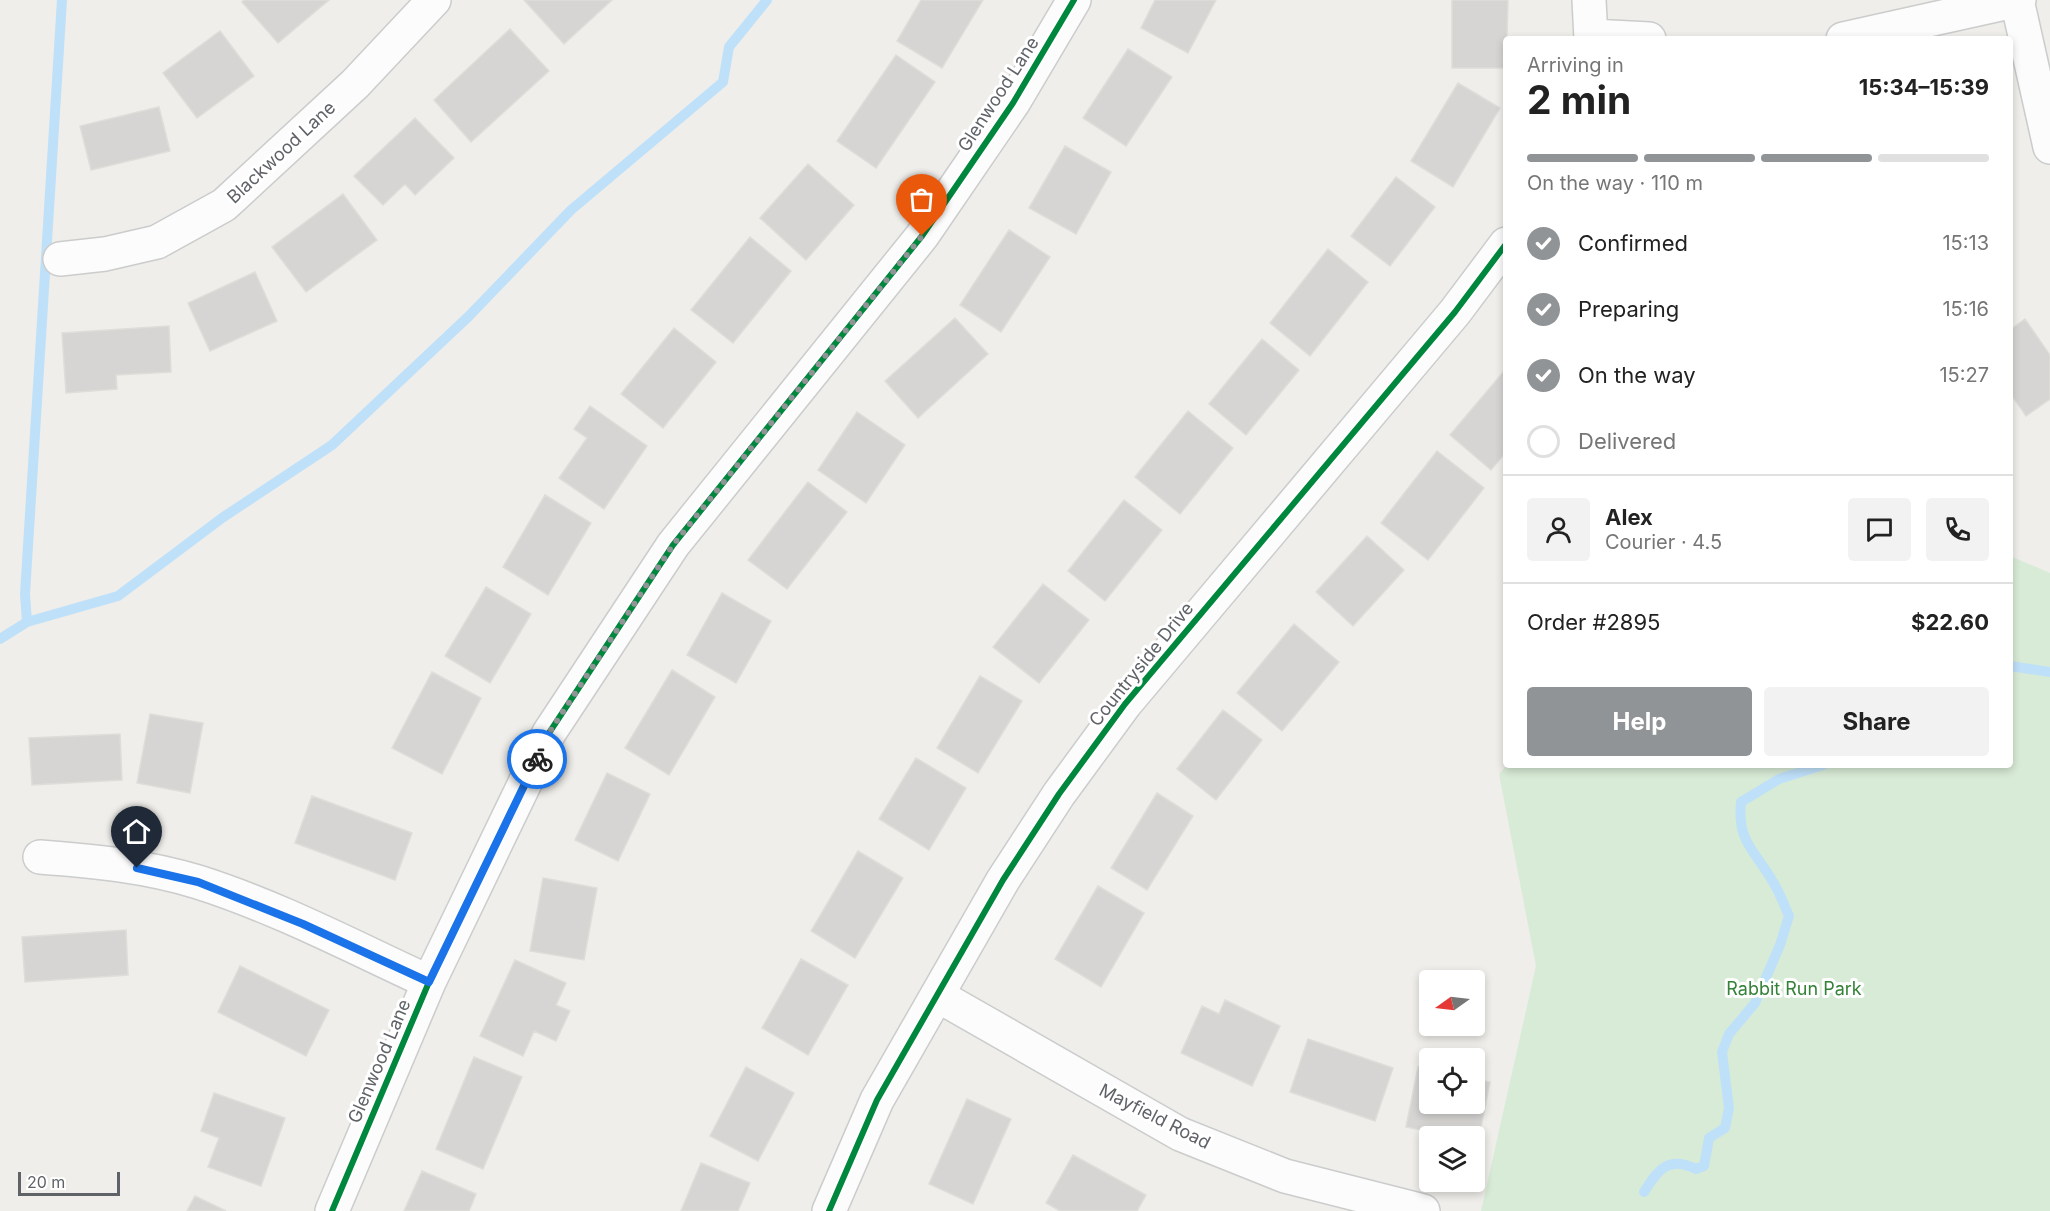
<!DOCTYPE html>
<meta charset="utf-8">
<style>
:root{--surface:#fff;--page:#f2f2f2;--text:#222;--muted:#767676;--line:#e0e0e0;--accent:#919496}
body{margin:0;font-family:Inter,sans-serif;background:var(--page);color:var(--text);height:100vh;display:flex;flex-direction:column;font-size:22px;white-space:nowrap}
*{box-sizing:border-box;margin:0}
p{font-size:20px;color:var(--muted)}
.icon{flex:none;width:33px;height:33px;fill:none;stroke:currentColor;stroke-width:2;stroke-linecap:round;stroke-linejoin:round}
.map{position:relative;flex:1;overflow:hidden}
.details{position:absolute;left:1503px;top:36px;width:510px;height:732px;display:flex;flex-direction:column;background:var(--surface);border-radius:6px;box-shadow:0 3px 9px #0003}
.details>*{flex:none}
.needle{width:39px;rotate:256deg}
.fabs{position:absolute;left:1419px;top:970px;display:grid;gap:12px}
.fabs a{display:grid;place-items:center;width:66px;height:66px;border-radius:6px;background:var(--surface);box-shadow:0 3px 9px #0003;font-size:30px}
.scale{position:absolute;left:18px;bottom:15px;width:102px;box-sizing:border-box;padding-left:6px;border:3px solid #5f6368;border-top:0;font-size:16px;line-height:21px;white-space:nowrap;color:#5f6368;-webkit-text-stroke:4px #fff;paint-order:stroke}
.pin{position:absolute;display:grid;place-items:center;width:51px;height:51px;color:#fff;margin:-62px -26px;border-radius:50% 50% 50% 0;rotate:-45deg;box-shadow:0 0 6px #0007}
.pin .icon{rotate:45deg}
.courier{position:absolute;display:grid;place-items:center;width:60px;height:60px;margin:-30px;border:4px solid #1a73e8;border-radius:50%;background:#fff;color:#222;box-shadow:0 2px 8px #0007}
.headline em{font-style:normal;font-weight:700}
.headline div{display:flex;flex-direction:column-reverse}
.headline{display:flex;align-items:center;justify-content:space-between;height:102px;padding:0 24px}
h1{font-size:39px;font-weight:700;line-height:45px}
.bar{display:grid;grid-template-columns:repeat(4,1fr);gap:9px 6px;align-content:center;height:72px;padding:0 24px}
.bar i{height:8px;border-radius:4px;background:var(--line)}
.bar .on{background:var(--accent)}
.bar p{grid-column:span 4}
.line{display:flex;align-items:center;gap:15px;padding:0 24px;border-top:2px solid var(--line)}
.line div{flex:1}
.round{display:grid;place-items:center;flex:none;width:63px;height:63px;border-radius:6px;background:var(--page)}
ol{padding:0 24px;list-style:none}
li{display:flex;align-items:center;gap:18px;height:66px}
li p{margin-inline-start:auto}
li .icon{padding:6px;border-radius:50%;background:var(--accent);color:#fff;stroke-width:4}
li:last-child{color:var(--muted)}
li i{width:33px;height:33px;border:3px solid var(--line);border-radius:50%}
.cta{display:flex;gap:12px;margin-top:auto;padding:12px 24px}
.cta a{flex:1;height:69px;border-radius:6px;background:var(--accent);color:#fff;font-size:24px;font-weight:700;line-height:69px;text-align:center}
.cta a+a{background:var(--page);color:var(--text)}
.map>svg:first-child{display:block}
</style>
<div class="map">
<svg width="2050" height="1211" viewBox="0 0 2050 1211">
<rect width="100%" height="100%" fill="#efeeea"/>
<!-- green -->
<path fill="#d8ebd6" d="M2010,556l40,17v638h-569l55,-245 -37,-192 8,-9h503z"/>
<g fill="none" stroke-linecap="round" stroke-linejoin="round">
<!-- stream -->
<path stroke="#bfe0f9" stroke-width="10" d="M27,622l-2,-28 37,-594
M0,639l27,-17 91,-26 104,-78 110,-73 137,-129 102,-106 152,-128 6,-35 38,-47
M2010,666l40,6
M1644,1192c14,-22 24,-37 52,-23l8,-3 5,-28 16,-10 4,-20 -7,-56 7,-18 26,-31 25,-58 9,-29c-5,-11 -9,-23 -16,-34 -18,-32 -36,-39 -32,-80l38,-23 44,-14"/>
</g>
<!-- building -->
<path fill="#d6d5d3" stroke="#deddd9" stroke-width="1.5" d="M244,0h85l-51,43 -36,-41z
M524,0h88l-48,44z
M921,0h62l-41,68 -45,-27z
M1155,0h61l-28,53 -47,-25z
M1452,0h56l-2,68h-54z
M510,29l39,42 -78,71 -37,-42z
M220,31l34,45 -57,42 -34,-45z
M1128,49l44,28 -46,69 -43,-28z
M896,55l39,27 -59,86 -39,-27z
M1458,83l42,25 -47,79 -42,-26z
M159,107l11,44 -79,19 -11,-44z
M415,118l39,40 -39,37 -10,-11 -22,21 -29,-29z
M1065,146l46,26 -35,62 -47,-26z
M808,164l46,41 -48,55 -46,-42z
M1396,177l39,30 -45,59 -39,-30z
M343,194l34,46 -71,52 -34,-45z
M1009,230l41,27 -49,75 -41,-27z
M750,237l41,34 -58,72 -42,-33z
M1328,249l40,33 -58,74 -40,-33z
M255,272l22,49 -67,30 -22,-48z
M955,318l33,36 -70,64 -33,-37z
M2025,319l25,36v44l-24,17 -16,-23v-63z
M169,326l2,46 -55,3 1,14 -51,4 -4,-60z
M674,328l42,34 -53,66 -42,-34z
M1262,339l37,31 -53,65 -37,-31z
M1505,370l1,82 -15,18 -41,-35z
M590,406l57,40 -43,63 -45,-31 28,-40 -13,-9z
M1188,411l45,37 -53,66 -45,-37z
M857,412l48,33 -39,58 -48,-33z
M1437,451l47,37 -56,72 -47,-37z
M808,482l39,30 -60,77 -39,-29z
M545,495l46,28 -43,72 -45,-28z
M1124,500l38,30 -57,71 -37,-30z
M1367,536l37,34 -51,56 -37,-34z
M1043,584l46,36 -50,63 -46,-36z
M486,587l45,27 -41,69 -45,-27z
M722,593l49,28 -35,62 -49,-28z
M1294,624l45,38 -57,69 -45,-38z
M672,670l43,27 -46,78 -44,-27z
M432,672l49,26 -39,76 -50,-26z
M980,676l42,25 -44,72 -41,-25z
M1223,710l39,30 -46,60 -39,-31z
M150,714l53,9 -13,70 -53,-10z
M120,734l2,46 -90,5 -3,-47z
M916,758l50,30 -37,62 -50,-31z
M607,773l43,21 -32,67 -43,-21z
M1157,793l36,23 -46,74 -36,-22z
M312,796l100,37 -17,47 -100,-37z
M858,851l45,27 -48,80 -44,-27z
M543,878l54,10 -13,72 -54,-9z
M1098,886l46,27 -43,74 -46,-28z
M126,930l2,45 -103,7 -3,-45z
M801,959l47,26 -40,70 -46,-27z
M515,960l51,23 -10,22 14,6 -14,30 -22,-10 -11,25 -43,-20z
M240,966l89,44 -23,46 -88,-44z
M1225,1000l55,26 -28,60 -71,-33 21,-47 17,8z
M1308,1039l85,29 -18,53 -85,-29z
M474,1057l48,20 -39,92 -47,-20z
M746,1067l48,26 -36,68 -48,-25z
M1418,1067l12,2v35h44v-25l16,3 -12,60 -4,-1v-4h-19l-49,-10z
M214,1093l71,25 -24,68 -53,-19 11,-29 -18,-7z
M967,1099l44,20 -38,85 -44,-20z
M1073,1155l73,40 -9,16h-77l-14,-8z
M701,1163l49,20 -12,28h-57z
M422,1171l54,23 -7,17h-65z
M195,1196l31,15h-39z"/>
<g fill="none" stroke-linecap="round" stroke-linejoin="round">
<!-- minor casing -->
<g stroke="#cbcccc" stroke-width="36">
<path id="minor" d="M1589,0l2,39
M2017,0l33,147
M1592,36l57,3
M1843,39l176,-39
M60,259l45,-5 52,-12 67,-37 131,-121 79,-84
M40,857c53,4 106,9 158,25 79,25 155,65 231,100
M937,995l243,139 105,42 138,35
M332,1211l97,-229 120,-249 124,-188 249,-309 91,-133 61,-103
M829,1211l48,-111 126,-220 56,-86 66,-90 330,-392 51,-68"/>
</g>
<!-- minor -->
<use href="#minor" stroke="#fdfcfc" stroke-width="33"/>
<!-- cycleway casing -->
<g stroke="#fff" stroke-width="10">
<path id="cycleway" d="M332,1211l97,-229 120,-249 124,-188 249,-309 91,-133 61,-103
M829,1211l48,-111 126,-220 56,-86 66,-90 330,-392 51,-68"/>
</g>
<!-- cycleway -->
<use href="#cycleway" stroke="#00873e" stroke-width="6"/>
</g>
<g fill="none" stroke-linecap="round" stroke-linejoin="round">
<!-- done -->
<path stroke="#919496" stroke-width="6" stroke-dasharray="0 10.8" d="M537,759l12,-26 124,-188 249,-309"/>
<!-- route -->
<path stroke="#1a73e8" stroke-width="8" d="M137,868l61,14 105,42 126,58 108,-223"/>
</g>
<g text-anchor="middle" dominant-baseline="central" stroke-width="6" stroke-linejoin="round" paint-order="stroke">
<!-- street labels -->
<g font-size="18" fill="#5f6368" stroke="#fff">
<text transform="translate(998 94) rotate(-57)">Glenwood Lane</text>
<text transform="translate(281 152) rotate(-43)">Blackwood Lane</text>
<text transform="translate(1141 664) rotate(-51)">Countryside Drive</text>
<text transform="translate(379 1061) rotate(-67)">Glenwood Lane</text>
<text transform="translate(1155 1116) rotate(27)">Mayfield Road</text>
</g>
<!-- park labels -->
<g font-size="18" fill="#348238" stroke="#fff">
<text x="1794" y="988">Rabbit Run Park</text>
</g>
</g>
</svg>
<div class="fabs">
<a><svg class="needle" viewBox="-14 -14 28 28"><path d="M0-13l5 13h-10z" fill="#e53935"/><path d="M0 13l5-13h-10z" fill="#767676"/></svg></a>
<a><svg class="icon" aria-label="locate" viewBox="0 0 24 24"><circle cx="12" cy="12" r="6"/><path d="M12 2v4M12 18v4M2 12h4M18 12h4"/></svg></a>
<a><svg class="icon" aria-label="layers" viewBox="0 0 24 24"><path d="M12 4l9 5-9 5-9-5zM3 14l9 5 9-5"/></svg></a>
</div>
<div class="scale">20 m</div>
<div class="pin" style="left:922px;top:236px;background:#ea580c"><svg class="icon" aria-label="bag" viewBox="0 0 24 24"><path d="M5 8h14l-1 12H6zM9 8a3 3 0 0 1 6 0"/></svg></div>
<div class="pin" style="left:137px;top:868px;background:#1f2937"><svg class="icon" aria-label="home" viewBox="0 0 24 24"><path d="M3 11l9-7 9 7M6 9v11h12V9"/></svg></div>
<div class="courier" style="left:537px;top:759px"><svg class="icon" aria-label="bike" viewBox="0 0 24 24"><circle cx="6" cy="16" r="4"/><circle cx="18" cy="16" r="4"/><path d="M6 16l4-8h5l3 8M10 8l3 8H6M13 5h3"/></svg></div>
<section class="details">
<div class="headline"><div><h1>2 min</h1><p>Arriving in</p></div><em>15:34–15:39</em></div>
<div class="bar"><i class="on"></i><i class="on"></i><i class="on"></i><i></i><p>On the way · 110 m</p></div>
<ol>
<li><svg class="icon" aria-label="check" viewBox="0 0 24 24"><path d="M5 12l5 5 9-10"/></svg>Confirmed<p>15:13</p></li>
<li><svg class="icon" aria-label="check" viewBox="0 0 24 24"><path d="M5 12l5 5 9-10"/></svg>Preparing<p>15:16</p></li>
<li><svg class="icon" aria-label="check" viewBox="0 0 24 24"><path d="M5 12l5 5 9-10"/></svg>On the way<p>15:27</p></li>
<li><i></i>Delivered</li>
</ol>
<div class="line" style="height:108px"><a class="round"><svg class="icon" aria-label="person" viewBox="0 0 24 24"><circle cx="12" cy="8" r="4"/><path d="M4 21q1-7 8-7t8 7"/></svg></a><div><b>Alex</b><p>Courier · 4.5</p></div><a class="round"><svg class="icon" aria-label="chat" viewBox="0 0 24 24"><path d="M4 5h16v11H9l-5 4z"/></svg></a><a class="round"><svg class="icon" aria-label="phone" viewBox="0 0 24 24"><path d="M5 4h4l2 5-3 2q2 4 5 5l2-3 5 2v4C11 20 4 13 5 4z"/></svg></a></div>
<div class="line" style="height:78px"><div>Order #2895</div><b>$22.60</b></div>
<div class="cta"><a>Help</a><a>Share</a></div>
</section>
</div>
